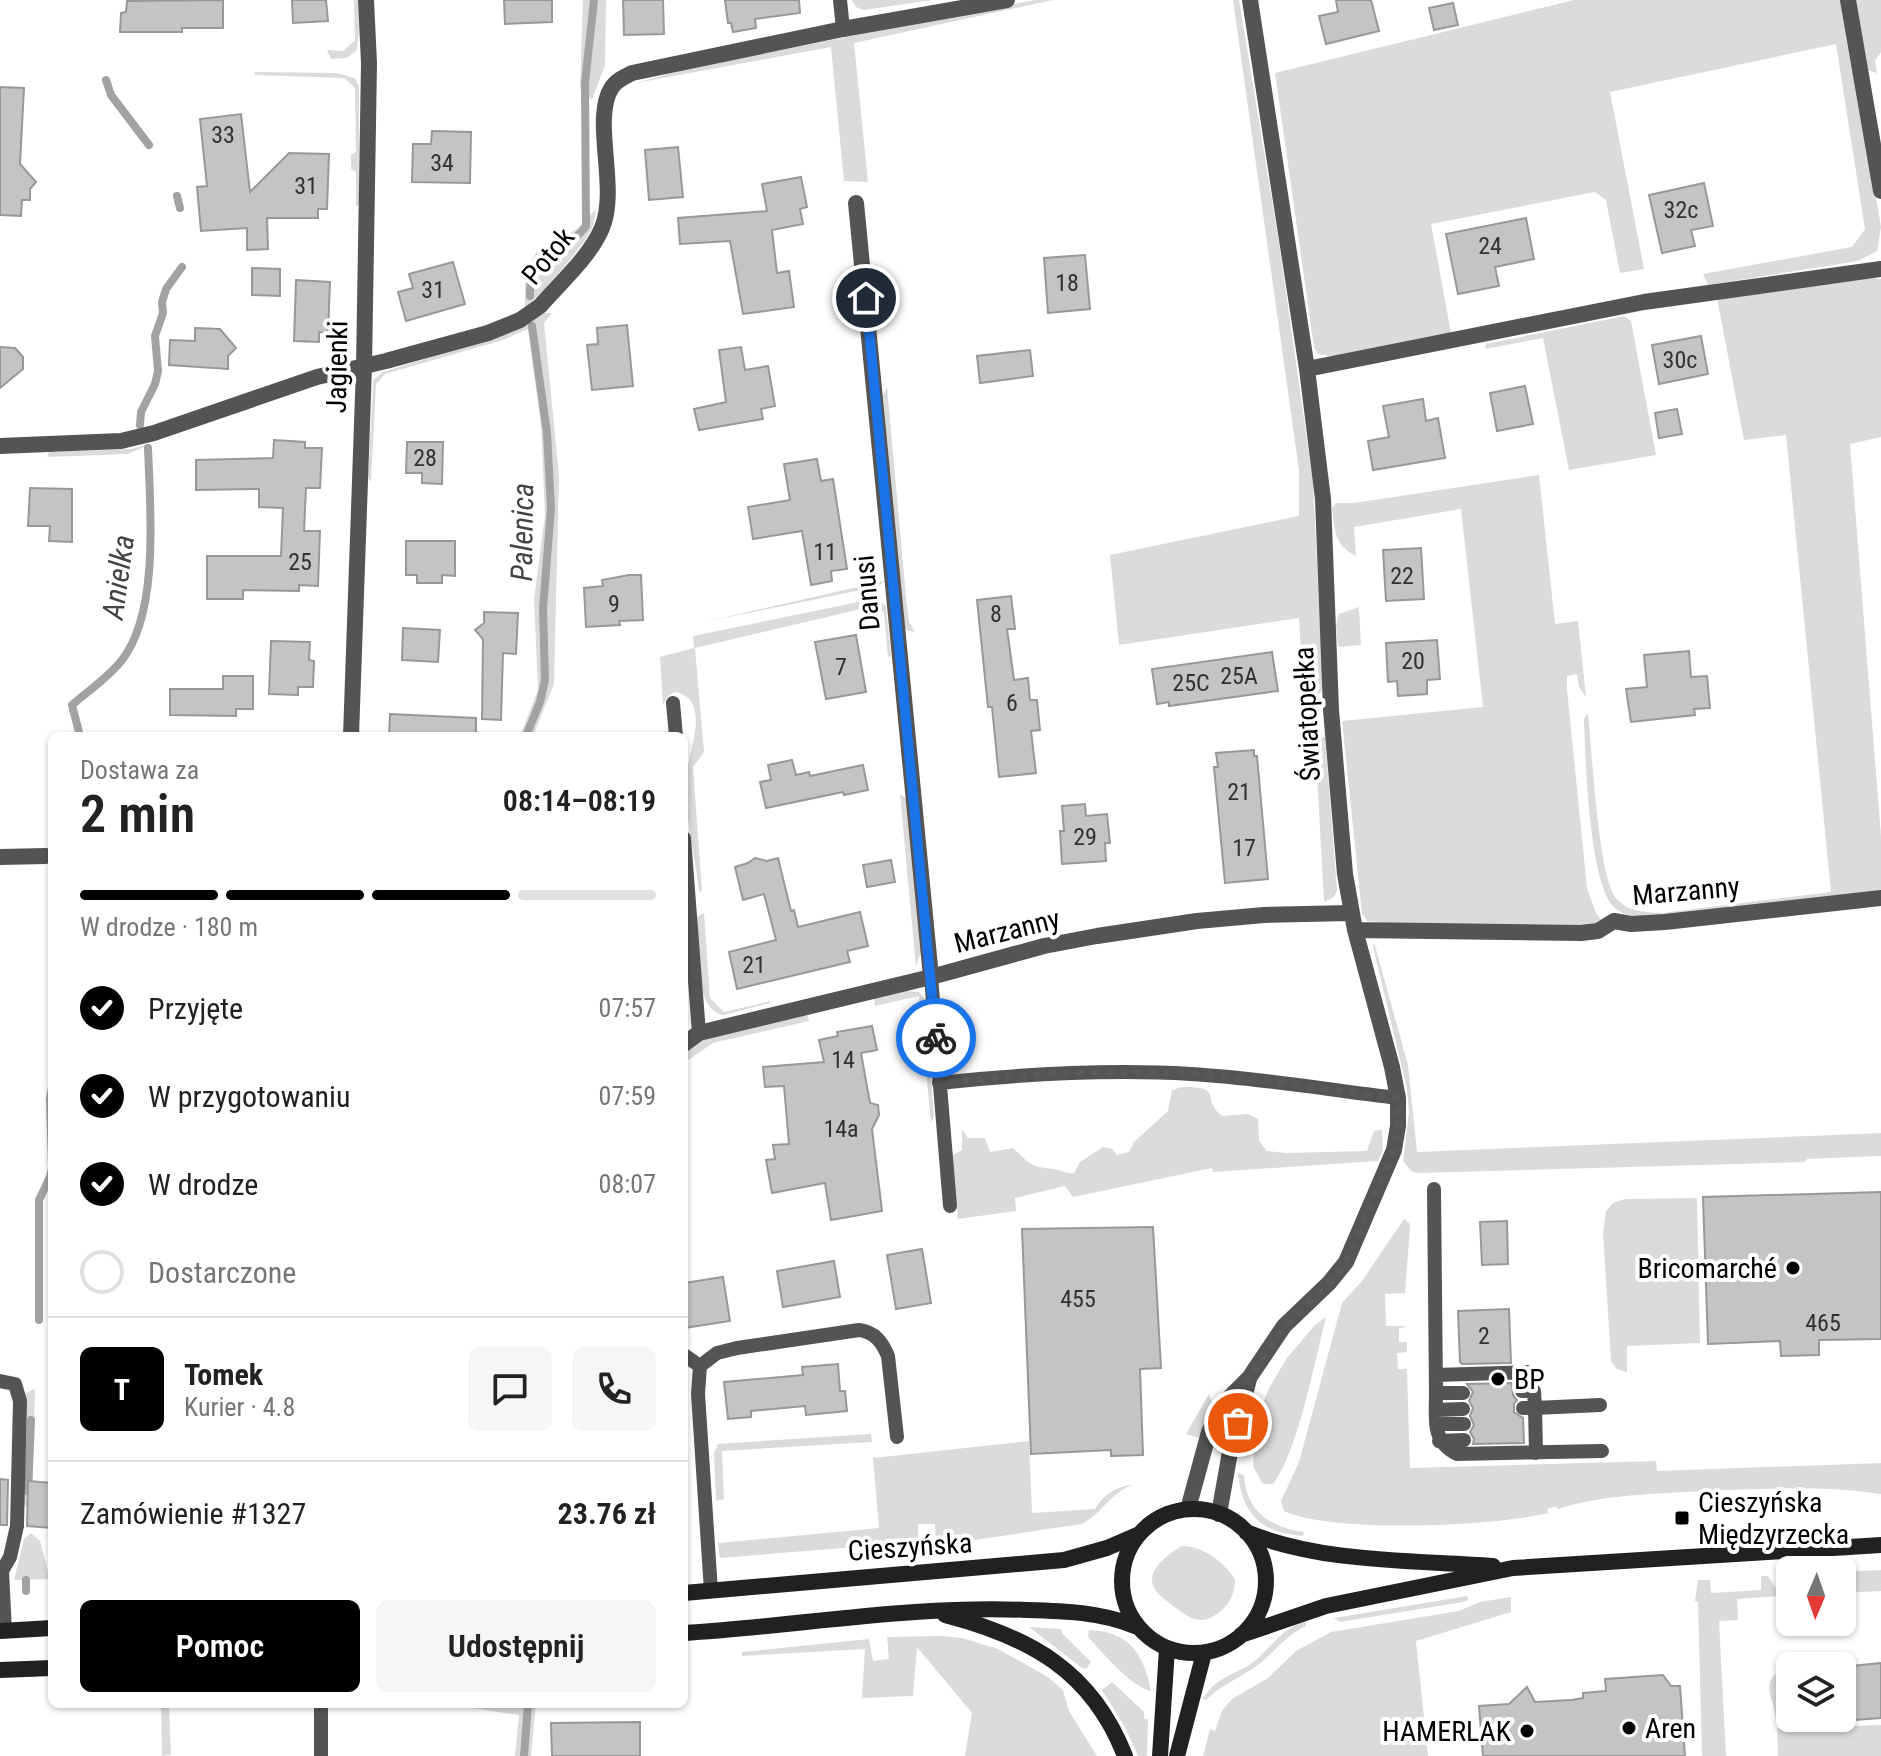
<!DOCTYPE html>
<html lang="pl">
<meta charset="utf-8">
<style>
:root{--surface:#fff;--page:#f6f6f6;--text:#222;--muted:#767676;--line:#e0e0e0;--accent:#000}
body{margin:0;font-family:"Roboto Condensed",sans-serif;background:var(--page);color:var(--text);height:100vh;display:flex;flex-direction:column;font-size:30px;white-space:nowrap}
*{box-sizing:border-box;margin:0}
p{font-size:26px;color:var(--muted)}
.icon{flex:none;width:44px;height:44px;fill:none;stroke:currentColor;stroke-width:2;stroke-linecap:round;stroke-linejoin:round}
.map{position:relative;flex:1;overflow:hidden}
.drawer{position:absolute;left:48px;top:732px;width:640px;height:976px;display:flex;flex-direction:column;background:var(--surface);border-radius:12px;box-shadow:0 2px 6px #0004}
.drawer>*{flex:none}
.needle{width:52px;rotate:182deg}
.fabs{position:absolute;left:1776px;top:1556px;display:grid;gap:16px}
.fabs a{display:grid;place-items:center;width:80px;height:80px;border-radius:12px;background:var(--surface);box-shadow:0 2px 6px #0004;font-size:40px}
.pin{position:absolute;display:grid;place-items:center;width:68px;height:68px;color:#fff;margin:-34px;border:4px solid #fff;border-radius:50%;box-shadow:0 2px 8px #0007}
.courier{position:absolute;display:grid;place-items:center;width:80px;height:80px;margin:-40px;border:6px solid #1a73e8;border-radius:50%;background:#fff;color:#222;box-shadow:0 2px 10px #0007}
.overview em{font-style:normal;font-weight:600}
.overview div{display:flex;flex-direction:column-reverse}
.overview{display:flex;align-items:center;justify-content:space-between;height:136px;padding:0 32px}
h1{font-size:52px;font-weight:600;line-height:60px}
.bar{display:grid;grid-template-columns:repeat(4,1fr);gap:12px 8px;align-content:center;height:96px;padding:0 32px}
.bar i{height:10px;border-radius:6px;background:var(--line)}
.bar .selected{background:var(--accent)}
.bar p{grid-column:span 4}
.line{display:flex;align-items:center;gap:20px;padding:0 32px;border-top:2px solid var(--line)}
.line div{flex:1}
.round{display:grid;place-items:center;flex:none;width:84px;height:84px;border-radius:12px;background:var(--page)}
ol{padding:0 32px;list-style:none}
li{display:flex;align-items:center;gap:24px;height:88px}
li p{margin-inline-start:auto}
li .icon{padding:8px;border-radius:50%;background:var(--accent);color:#fff;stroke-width:4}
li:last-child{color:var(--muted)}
li i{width:44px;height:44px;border:4px solid var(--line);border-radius:50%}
.button{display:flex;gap:16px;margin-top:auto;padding:16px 32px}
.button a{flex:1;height:92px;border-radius:12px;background:var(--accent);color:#fff;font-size:32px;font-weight:600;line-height:92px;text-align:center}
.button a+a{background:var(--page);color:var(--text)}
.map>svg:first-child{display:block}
</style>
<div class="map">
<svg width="1881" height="1756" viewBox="0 0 1881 1756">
<rect width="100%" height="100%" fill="#fff"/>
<!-- green -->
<path fill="#dbdbdb" d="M354,0h4l1,30 -2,20 -10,8 -16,1 -4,-9 16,1 12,-11z
M583,0h23l-1,65 -13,35 -12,-11z
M852,0h80l-68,10 -8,-3z
M1034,0h19l-199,43 14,139 -24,-1 -13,-134 -195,36 54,-15z
M1233,0h6l40,243 34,239 10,207 -10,12h-9l-5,-83 -180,27 -9,-90 189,-39v-46z
M1574,0h267l38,215 2,12 -4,24 -19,10 -150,24 -5,-11 149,-27 13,-18 -29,-185 -226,48 34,177 -24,4 -14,-73 -11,-8 -164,32 20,109 -116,24 -17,-3 -4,-7 -39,-274z
M1855,0h26v52l-6,9 2,12 -10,-3z
M255,72l81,1 19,5 4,8v119l-3,2v-35l-5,-3v-14l5,-3 -1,-64 -11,-10 -90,-3z
M596,209c-1,6 -2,13 -4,19 -8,18 -51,68 -67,79v-35l12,-21 40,-22z
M1874,278l7,1v158l-31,7 31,392v54l-218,27c-15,0 -35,2 -48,-9 -26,-21 -30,-153 -31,-190l4,-4c4,35 10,163 28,184 11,14 30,14 46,15l169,-21 -45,-457 -42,5 -27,-142z
M541,313h11l-8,10 15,153 -5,208 -21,52h-13l18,-46 -4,-91 11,-84 -4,-89 -13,-97 -25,11 -118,34 -9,10 -5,98 -3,-4 5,-93v-5l10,-8 87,-27z
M1624,316l7,5 25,134 -87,15 -26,-132 -58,11 1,-5z
M887,387l19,210 3,25 6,10 -12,-3 -20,-234z
M151,444l-23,10 -81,3 2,-5 82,-3z
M1539,475l16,149 23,-3 8,76 -7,-10 -2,-13 -10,2v13l20,199 9,25 9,11 -13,3 -133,1 -92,-7 -5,-8 -20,-192 141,-14 -22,-198 -107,18 2,29c-21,-10 -22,-27 -24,-48l4,-5h18z
M884,581l-5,5 -8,2 -167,34z
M868,600h9l9,6 5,50 -3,1 -4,-44 -10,-7 -179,42 9,104 -11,15 9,124 -3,1c-4,-43 -19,-88 -10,-131 3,-17 11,-38 4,-56 -3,-8 -11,-12 -19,-13l-6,4 -5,9 -3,-48 34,-9 -1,-12z
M1359,607l2,38 -23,2 -2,-22 3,-11z
M1315,737h10l12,153 -3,7 -10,5z
M900,794l6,4 2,11 13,143 -5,15z
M704,913l6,85 14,14 47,-11 -1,2 -46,12c-30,-3 -26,-70 -28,-94l2,-5z
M1374,942l34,123 9,87 464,-19v23l-74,3 -2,3 -387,11 -7,-2 -8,-10 6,-49 -2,-23 -34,-142z
M906,991l13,1 6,8 9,116 -3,7 -12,-127 -44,10 -1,-8z
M807,1013l2,8 -96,22 -29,20v-12l17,-11z
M1182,1087c43,0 18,10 40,29l26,-2 10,5 1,22 8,10 19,2 81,-2 7,-20 8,-1 1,20 -5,11 -165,11 -1,-4 -139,29 -8,-11 -50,12 1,13 -58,8 -7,-63 11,-6v-20l6,8h17l5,14 23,-4c17,16 17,19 41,21 8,1 11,5 20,4l6,-11 23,-15 9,2 5,6 12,-3 5,-10 34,-31 4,-21z
M1697,1198l3,145 -73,3v26l-10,-3 -6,-8 -8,-128 3,-22 7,-8 12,-4z
M1404,1219l6,5v4l-5,65 -20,1 1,32h20l-7,3v13h8v10l-10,1 1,16h9l3,99 246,-7 1,10 224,-8v31c-59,-9 -118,-5 -177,-3 -50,3 -98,3 -146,18l-2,-3 -9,3 1,4c-53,13 -215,21 -264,-2l-3,-10 18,-39 43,-159 20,-22z
M1326,1317c-11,43 -28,135 -53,167h-10l-10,-18 4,-48 12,-30 18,-30 27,-32z
M35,1389l-3,121 -9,-6 2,-111z
M1209,1394l3,9 -13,35 -13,-4z
M871,1434l1,8 -150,9 2,48 -8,2 -2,-48 4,-9z
M1029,1441l3,72 63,-4c7,-14 22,-23 37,-24 -21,8 -31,29 -50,39l-107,16 -39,2 -1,-18h-17v18l-198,16 -2,-15 161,-15 -6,-70z
M1238,1473l6,2c2,36 25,52 60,57l-1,4c-41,-3 -61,-21 -65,-63z
M31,1533l9,8 10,38 -36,1 10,-41z
M1182,1546c21,0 42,16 53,33 0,10 -3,21 -10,28 -22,21 -32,14 -53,-2 -6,-5 -14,-10 -18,-17 -9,-17 15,-35 28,-42z
M1881,1570v21l-39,2v-21z
M1761,1576h7l13,20 -44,3 1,21 -19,1 7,135h-24l-4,-154 -3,-1 3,-21h12l1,13 50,-3z
M1467,1596l1,4 -5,2 -123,20 -6,-4z
M1511,1597v15l-95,29 12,115h-225l7,-27 5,2 7,-20 10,-12 36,-21 28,-27 35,-19 128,-21 21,-9z
M1306,1622v4c-22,10 -32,28 -51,41 -17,12 -34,18 -49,33l-3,-1c11,-20 28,-23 46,-34 21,-13 31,-38 57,-43z
M1029,1627l32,2 1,4 29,29 -5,7 -4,-1z
M1089,1630c40,1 55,24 62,61 -20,-4 -49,-39 -63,-54z
M942,1636l20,2 36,11 50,28 15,13 6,21 28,45h-132l7,-43 -55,-66 -4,49 -51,2 3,-49 -123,7v-4l127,-13 4,22 16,-2 -2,-22z
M1790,1666v52h18v3l-32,1c-1,-28 -22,-40 14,-56z
M1112,1682l32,30v7h4l-1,37h-9l-13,-29 -23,-37z
M161,1704h8l2,51 -9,1z
M472,1704h64l-5,52h-16l4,-41 -47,-7z
M1881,1725v31h-103l-1,-28z"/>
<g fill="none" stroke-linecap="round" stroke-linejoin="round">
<!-- stream -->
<path stroke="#a2a2a2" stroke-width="8" d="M106,80l5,15 38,50
M177,196l3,12
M530,296c1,-60 32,-36 56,-70l-1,-143 9,-83
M140,425l1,-13 14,-28 3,-13 -3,-35 8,-23 -1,-11 4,-13 16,-22
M80,736l-8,-31c16,-14 37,-28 50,-45 38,-49 28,-154 26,-212
M526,736l14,-34 5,-22 -2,-71 8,-101 -4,-75 -15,-107
M39,1320v-120l11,-23 2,-9 -2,-69 2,-12
M28,1491l3,-71
M26,1591v-11
M524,1756l4,-52"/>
</g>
<!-- building -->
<path fill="#c4c4c4" stroke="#989898" stroke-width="2" d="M223,0v28h-41v4h-62l1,-19 5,-1 1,-11z
M292,0h34l2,21 -35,2z
M504,0h48v22l-47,2z
M623,0h40l1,34 -40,1z
M725,0h74l1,13 -45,6 1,9 -23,4 -2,-9h-3z
M1336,0h35l8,31 -53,13 -7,-28 19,-4z
M1453,3l5,22 -24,5 -5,-22z
M0,87l24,1 -4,76 16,18 -6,7v11h-8l-1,16 -21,-1z
M241,114l9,78 39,-39 40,1 -2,55h-9v9h-51l1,31 -21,1v-22l-46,3 -4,-44 10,-1 -7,-67z
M432,131l39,1 -1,51 -58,-1 1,-38h18z
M678,147l5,50 -34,3 -4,-50z
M801,177l6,30 -7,2 3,15 -31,6 5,43 12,-2 5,36 -51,7 -13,-73 -50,3 -2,-26 89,-7 -5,-27z
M1704,183l9,43 -22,4 4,16 -33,7 -13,-58z
M1526,218l8,41 -39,8 4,19 -41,8 -12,-60z
M1085,255l5,54 -42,4 -4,-55z
M453,262l12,42 -59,17 -8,-29 15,-4 -4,-14z
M252,268l28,1v27l-28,-1z
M296,280l34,2 -2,51 -9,-1v10l-25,-1z
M627,325l6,61 -41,4 -5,-45 11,-1 -1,-16z
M195,328l25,1 16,19 -8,8v13l-59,-4 1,-25 25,1z
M1701,336l7,38 -49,10 -7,-39z
M0,347l15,1 8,9v12l-23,19z
M741,347l4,23 23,-4 7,40 -14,3 2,10 -64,11 -5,-21 32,-7 -7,-52z
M1030,350l3,26 -53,7 -3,-27z
M1525,386l8,38 -36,7 -7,-38z
M1423,399l3,22 12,-3 7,40 -72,12 -5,-29 21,-4 -6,-31z
M1677,409l5,25 -23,4 -4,-25z
M274,440l31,2v6h17l-2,40h-14l-2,43h16l-2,55 -19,-1v6l-56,-1v9h-36v-43h74l2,-48 -24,-1v-18l-63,1v-30l77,-2z
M407,442h36l-1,42 -20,-1v-10h-16z
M817,459l4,22 12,-2 14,90 -16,2 1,10 -21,4 -9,-54 -49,8 -5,-32 42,-7 -6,-36z
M30,488l42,1v53l-23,-1 1,-15h-22z
M406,541h49v35l-13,-1v8h-25v-8h-11z
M1421,548l3,51 -38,2 -3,-51z
M629,575h12l2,45 -24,1 1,4 -34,2 -2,-39 19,-2 -1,-6z
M1011,596l4,33h-8l7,51 14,-2 2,22h7l3,30 -9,1 5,42 -37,4 -7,-70h-4l-11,-107z
M484,612l34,1 -2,41 -13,-1 -2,67 -19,-1 1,-80 -8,-9 9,-7z
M403,628l37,2 -2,32 -36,-2z
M856,635l10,57 -40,7 -11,-57z
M1437,640l3,39 -13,1v14l-29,2 -1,-15 -9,1 -2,-39z
M271,641l39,1 -1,18 5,1 -1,26h-15v8l-29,-1z
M1689,651l2,26 16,-1 3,32 -16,1 1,6 -64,7 -5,-33 21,-2 -3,-32z
M1272,652l6,39 -109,15v-4l-12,2 -5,-35z
M223,676h30v33h-17v7l-66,-1v-26h53z
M390,714l86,4v18h-87z
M1254,750v6h3l11,123 -43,4 -11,-116h4l-2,-14z
M792,760l4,15 13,-3 1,4 53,-11 5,25 -24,5 -1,-3 -77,16 -6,-26 11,-2 -3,-15z
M1085,804l1,12 21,-2 3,29h-5l1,18 -44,3 -2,-33h4l-2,-25z
M755,858l12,3 11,-3 13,53 3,-1 4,17 62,-15 8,34 -21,5 3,11 -113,27 -8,-37 47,-12 -12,-46 -21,6 -8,-33 13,-4z
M891,860l4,22 -28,5 -4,-22z
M872,1026l5,24 -16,3 9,50 8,2 1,10 -7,14 10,82 -51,9 -6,-37 -53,10 -6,-33 9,-1 -2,-14 16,-1 -5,-58 -19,1 -2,-20 61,-5 -5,-22 19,-4 -1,-4z
M1881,1192v147l-62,1v15l-38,1 -1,-15 -72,3 -5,-147z
M1507,1221l1,43 -26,1 -2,-43z
M1153,1227l8,141 -21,1 3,86 -32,1v-6l-80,4 -9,-225z
M922,1249l9,54 -35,6 -9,-54z
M834,1261l6,36 -57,10 -6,-36z
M723,1277l7,44 -46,7v-45z
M1509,1309l2,54 -49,1 -2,-2 -2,-51z
M838,1364l2,27h5l2,20 -41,4 -1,-9 -54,5v6l-23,2 -4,-37 79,-7 -1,-8z
M1512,1383l1,12 4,5 -3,4v8l9,6 1,25 -51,1 1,-5 -4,-7 4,-7 -4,-9 3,-8 -4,-7 4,-9 -6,-8z
M0,1479l8,1 -1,45h-7z
M28,1481l24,2v45l-25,-2z
M1881,1663v55l-39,3v-54z
M1663,1675l8,11h9l5,70h-202l-4,-50 30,-2 18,-17 8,15 37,-2 11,-2v-5l23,-2 -1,-12z
M640,1722v34h-88l-1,-33z"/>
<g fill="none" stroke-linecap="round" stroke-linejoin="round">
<!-- service -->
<path stroke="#545454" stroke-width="14" d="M840,0l3,29
M673,703l3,33
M684,838l15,195
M931,977l19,229
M939,1083c83,-9 169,-14 252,-9 69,4 138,16 207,24
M1434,1189l2,204h27
M684,1355l16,11
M1436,1375l97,-3
M0,1381l15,3 5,17 -3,125 -7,31 -8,14 3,60
M1522,1391h12l1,17 65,-3
M1436,1393c0,26 -5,48 21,61l145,-3
M1523,1408h12l1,45
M1436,1410l27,-1
M1436,1424h28
M1439,1441l25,-1
M711,1591l-13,-197 2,-28 17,-13 20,-5 122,-18c16,2 23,12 29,26l9,81
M321,1704v52"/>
<!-- minor -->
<path stroke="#545454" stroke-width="16" d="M1848,0l33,191
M856,203l75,774
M1307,369l337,-67 237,-33
M0,446l121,-5 33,-8 163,-56 69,-16 102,-28 32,-13 20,-14c20,-23 49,-48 62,-78 17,-41 -11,-109 10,-141 5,-7 12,-10 20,-14l211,-44 164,-29
M351,736l13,-369 5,-304 -3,-63
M0,857l46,-1
M1355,930l226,3 17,-2 16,-10 17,3 34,-2 216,-24
M684,1044l15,-11 232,-56 113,-31 53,-10 100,-15 67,-6 87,-2
M1188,1509l21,-77 13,-27 27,-27 35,-52 45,-43 17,-21 48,-112 4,-24v-28l-6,-31 -37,-137 -10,-56 -14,-164 -8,-211 -16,-130 -57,-369
M1219,1514l11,-62 19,-73"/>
<!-- secondary -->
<path stroke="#212121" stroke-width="16" d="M1122 1581a72 72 0 1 1 144 0a72 72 0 1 1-144 0Z
M1246,1532c76,31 166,28 247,34
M684,1593l380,-33 43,-12 30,-13
M945,1615c85,22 147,56 180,141
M0,1631l52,-3
M684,1633c114,-7 228,-28 343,-23 38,1 73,2 108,16
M1241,1635l85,-29 187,-38 368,-23
M0,1670l52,-2
M1160,1756l7,-107
M1177,1756l27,-103"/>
</g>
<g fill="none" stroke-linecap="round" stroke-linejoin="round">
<!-- done -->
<path stroke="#595959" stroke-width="8" stroke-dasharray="0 14.4" d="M936,1038l3,45c83,-9 169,-14 252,-9 69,4 138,16 207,24v28l-4,24 -48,112 -17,21 -45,43 -35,52 -11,45"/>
<!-- route -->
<path stroke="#1a73e8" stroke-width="10" d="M866,298l70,740"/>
</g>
<!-- markers -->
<g fill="#000" stroke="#fff" stroke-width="3">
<circle cx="1793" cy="1268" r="8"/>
<circle cx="1498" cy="1379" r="8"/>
<rect x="1674" y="1510" width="16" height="16" rx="4"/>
<circle cx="1629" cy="1728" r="8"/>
<circle cx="1527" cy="1731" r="8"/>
</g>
<g text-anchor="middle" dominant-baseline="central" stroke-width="8" stroke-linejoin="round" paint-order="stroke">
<!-- number labels -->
<g font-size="24" fill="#313131">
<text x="223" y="135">33</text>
<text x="442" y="163">34</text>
<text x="306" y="186">31</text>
<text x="1681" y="210">32c</text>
<text x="1490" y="246">24</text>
<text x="1067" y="283">18</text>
<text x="433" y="290">31</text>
<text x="1680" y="360">30c</text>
<text x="425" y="458">28</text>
<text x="825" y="552">11</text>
<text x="300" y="562">25</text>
<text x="1402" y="576">22</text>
<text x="614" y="604">9</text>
<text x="996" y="614">8</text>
<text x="1413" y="661">20</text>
<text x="841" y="667">7</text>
<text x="1239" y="676">25A</text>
<text x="1191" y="683">25C</text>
<text x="1012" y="703">6</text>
<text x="1239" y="792">21</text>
<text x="1085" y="837">29</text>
<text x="1244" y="848">17</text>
<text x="754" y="965">21</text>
<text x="843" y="1060">14</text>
<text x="841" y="1129">14a</text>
<text x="1078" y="1299">455</text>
<text x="1823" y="1323">465</text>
<text x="1484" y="1336">2</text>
</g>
<!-- street labels -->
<g font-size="28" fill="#000" stroke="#fff">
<text transform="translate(548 256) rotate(-50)">Potok</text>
<text transform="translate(337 367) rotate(-89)">Jagienki</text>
<text transform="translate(867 593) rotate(-95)">Danusi</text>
<text transform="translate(1307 714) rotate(-93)">Światopełka</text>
<text transform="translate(1686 891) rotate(-5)">Marzanny</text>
<text transform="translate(1007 931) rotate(-14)">Marzanny</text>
<text transform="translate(910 1547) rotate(-4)">Cieszyńska</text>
</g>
<!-- poi labels -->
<g font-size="28" fill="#000" stroke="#fff" text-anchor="start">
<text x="1777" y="1268" text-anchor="end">Bricomarché</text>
<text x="1514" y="1379">BP</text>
<text x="1698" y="1502">Cieszyńska<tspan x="1698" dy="32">Międzyrzecka</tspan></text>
<text x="1645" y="1728">Aren</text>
<text x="1511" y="1731" text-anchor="end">HAMERLAK</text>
</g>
<!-- water labels -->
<g font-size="30" font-style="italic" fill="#434343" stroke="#fff">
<text transform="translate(522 532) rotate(-89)">Palenica</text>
<text transform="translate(118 577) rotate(-82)">Anielka</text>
</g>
</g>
</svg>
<div class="fabs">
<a><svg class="needle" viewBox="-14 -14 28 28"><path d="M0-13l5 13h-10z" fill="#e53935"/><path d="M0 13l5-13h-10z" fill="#767676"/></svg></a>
<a><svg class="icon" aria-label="layers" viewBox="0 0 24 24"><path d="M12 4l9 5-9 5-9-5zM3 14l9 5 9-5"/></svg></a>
</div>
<div class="pin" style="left:1238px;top:1423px;background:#ea580c"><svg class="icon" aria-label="bag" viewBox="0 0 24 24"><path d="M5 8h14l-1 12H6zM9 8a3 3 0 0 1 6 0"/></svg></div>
<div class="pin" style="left:866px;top:298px;background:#1f2937"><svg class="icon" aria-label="home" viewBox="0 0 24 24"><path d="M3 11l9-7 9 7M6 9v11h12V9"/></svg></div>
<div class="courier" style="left:936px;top:1038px"><svg class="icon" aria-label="bike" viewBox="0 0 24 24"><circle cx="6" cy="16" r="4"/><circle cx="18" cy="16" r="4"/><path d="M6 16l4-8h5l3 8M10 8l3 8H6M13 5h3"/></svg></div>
<section class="drawer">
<div class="overview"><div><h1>2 min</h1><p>Dostawa za</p></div><em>08:14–08:19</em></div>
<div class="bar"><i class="selected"></i><i class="selected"></i><i class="selected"></i><i></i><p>W drodze · 180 m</p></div>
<ol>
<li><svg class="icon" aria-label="check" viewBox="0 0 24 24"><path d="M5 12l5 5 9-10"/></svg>Przyjęte<p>07:57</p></li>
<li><svg class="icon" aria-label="check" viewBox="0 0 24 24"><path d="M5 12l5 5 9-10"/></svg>W przygotowaniu<p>07:59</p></li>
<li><svg class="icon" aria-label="check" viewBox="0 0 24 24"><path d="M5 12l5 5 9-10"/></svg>W drodze<p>08:07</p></li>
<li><i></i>Dostarczone</li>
</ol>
<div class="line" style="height:144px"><b class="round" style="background:var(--accent);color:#fff">T</b><div><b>Tomek</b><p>Kurier · 4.8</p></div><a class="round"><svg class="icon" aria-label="chat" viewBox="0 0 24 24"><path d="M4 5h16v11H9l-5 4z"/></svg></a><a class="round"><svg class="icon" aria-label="phone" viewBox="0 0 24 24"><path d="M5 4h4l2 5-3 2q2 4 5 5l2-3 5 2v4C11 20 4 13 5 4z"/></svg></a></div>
<div class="line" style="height:104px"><div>Zamówienie #1327</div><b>23.76 zł</b></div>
<div class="button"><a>Pomoc</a><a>Udostępnij</a></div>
</section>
</div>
